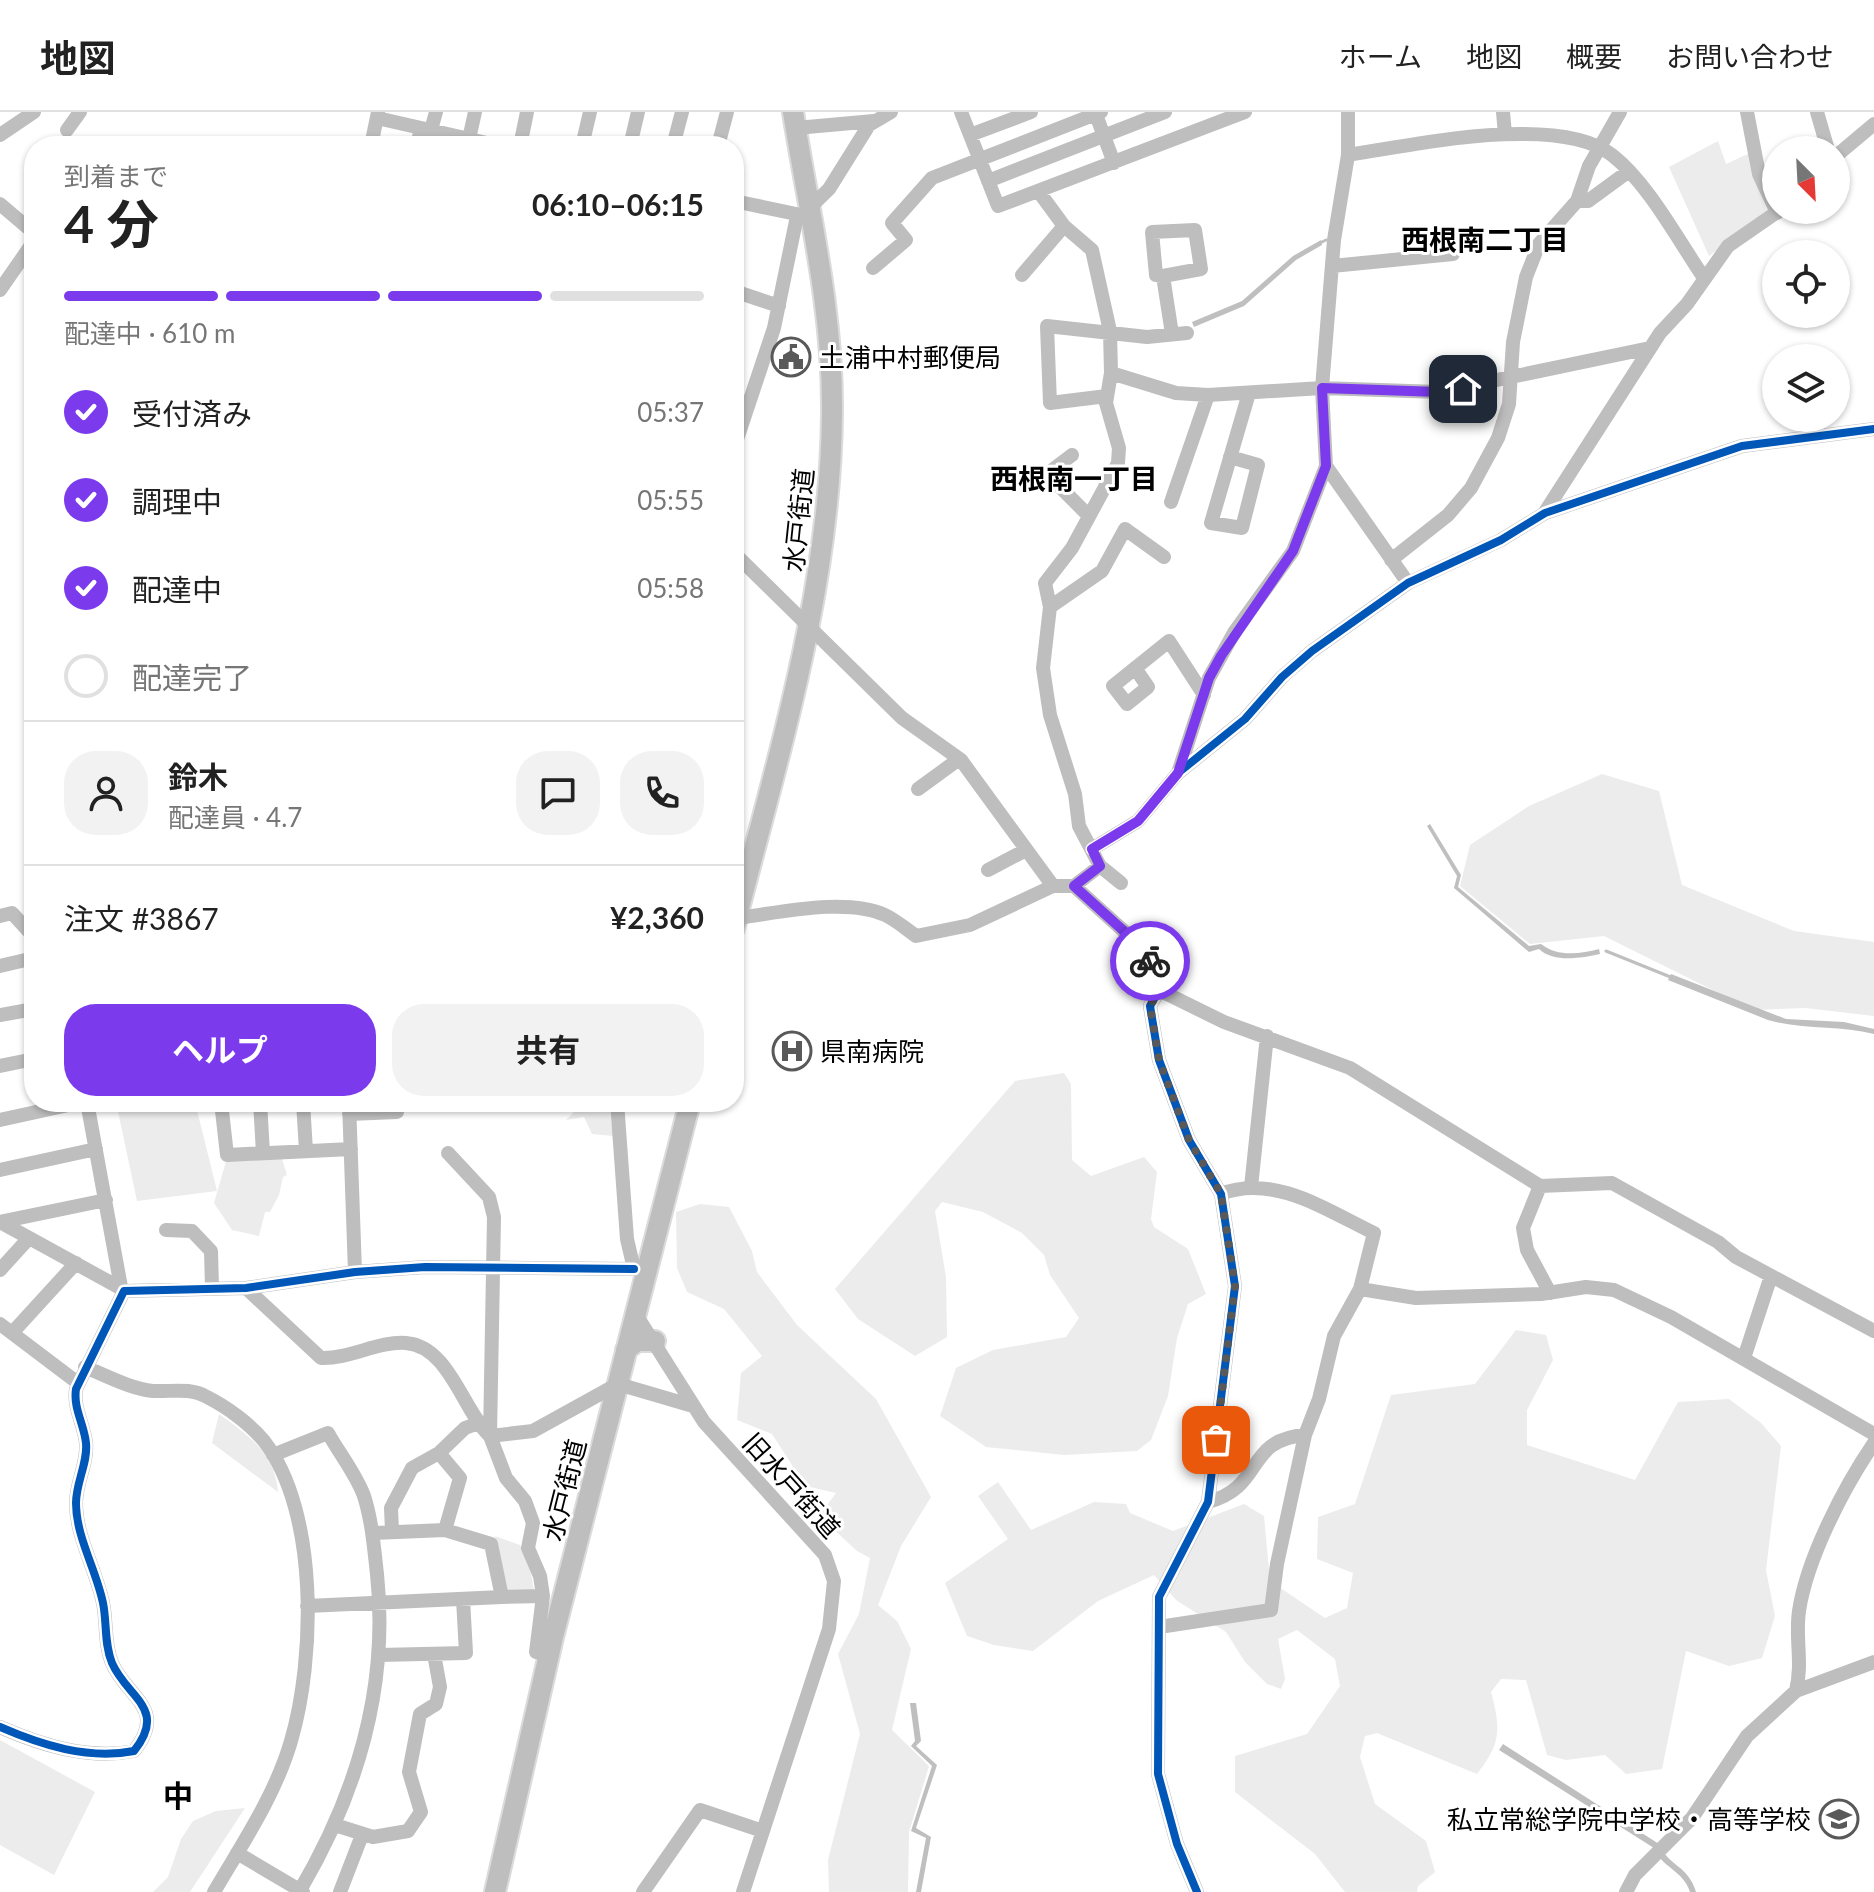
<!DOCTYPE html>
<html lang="ja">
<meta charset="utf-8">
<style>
:root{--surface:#fff;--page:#f2f2f2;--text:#222;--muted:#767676;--line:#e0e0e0;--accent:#7c3aed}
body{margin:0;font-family:Lato,"Noto Sans JP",sans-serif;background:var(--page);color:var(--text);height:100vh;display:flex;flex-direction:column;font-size:30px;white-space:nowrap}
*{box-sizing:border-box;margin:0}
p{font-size:26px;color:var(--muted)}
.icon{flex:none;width:44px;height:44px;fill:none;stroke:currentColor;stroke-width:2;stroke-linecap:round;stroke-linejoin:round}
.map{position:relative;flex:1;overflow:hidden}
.side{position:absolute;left:24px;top:24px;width:720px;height:976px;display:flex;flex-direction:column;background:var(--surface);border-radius:32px;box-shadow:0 2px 6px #0004}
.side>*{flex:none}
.needle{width:52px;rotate:156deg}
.tools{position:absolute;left:1762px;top:24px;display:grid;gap:16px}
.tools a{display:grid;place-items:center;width:88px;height:88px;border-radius:50%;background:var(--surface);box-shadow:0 2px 6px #0004;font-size:40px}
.pin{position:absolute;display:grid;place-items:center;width:68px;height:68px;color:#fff;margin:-34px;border-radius:16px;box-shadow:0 4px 12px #0006}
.courier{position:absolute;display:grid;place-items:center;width:80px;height:80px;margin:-40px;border:6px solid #7c3aed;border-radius:50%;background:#fff;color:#222;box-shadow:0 2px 10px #0007}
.summary em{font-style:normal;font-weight:700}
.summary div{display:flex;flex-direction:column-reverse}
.summary{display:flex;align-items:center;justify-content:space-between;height:136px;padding:0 40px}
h1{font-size:52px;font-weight:700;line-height:60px}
.bar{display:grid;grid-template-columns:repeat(4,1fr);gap:12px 8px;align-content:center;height:96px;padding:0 40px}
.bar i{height:10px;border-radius:6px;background:var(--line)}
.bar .selected{background:var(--accent)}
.bar p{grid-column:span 4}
.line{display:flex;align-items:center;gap:20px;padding:0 40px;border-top:2px solid var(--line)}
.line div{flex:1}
.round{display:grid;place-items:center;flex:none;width:84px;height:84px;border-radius:32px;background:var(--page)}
ol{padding:0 40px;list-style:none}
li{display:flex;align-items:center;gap:24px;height:88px}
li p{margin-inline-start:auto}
li .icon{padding:8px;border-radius:50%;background:var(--accent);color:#fff;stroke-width:4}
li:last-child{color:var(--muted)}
li i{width:44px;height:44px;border:4px solid var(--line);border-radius:50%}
.action{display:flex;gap:16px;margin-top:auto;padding:16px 40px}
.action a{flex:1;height:92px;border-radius:32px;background:var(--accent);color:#fff;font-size:32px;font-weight:700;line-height:92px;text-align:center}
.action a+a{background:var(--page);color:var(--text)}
header{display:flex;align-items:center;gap:48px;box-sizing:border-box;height:112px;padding:0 40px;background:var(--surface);border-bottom:2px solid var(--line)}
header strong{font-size:38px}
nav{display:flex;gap:44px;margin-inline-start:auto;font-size:28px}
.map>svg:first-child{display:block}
</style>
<header>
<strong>地図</strong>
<nav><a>ホーム</a><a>地図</a><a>概要</a><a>お問い合わせ</a></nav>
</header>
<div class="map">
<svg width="1874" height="1780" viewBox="0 0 1874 1780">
<rect width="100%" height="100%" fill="#fff"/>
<!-- green -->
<path fill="#ececec" d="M1718,29l8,23 26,-12 7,37 9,24 -59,43 -40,-89z
M1602,662l57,17 23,94 112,46 80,11v74l-69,-8 -52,2 -149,-74 -74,8 -70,-58 10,-41 59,-39z
M1064,961l7,11 1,76 19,16 53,-19 13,15 -6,47 3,8 34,22 18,45 -18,10 -11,34 -9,58 -17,44 -14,11 -73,4 -78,-8 -46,-31 16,-48 37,-18 73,-13 13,-19 -29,-43 -6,-20 -22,-22 -39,-21 -41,-10 -7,9 11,66 1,60 -32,19 -57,-37 -23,-30 180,-208z
M116,990h79l22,89 -80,10z
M584,990h25l4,34 -21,-2 -8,-17 -18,3z
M227,1046l55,1 5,16 -4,2 -4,18 -9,17h-5l-6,24 -27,-6 -18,-27z
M700,1092l29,3 23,44 5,21 40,53 79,74 55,98 -30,49 -23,59 19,16 14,28 -19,81 37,36 -20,66 -1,60h-79l-1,-32 32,-126 -22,-80 21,-40 11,-56 -13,-7 -38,-35 17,-23 -44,-10 7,-7 -27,-42 -35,-14 4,-47 21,-17 -38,-47 -37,-17 -10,-24 -1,-56z
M1516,1218l30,5 7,25 -26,50v35l108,35 43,-78 51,-3 32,24 20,23 -15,124 9,46 -13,42 -33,8 -43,-15 -24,118 -36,5 -21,-19 -39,5 -19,-5 -21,-75 -25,-1 -10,13c10,37 10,52 -14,82l-100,-41 -12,3 -5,21 15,47 51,37 9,31 -17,14 -1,6h-72l-30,-38 -80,-62v-36l72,-22 33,-48 -5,-27 -38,-29 -19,9 7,40 -4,10 -14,-5 -22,-22 -19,-30 -50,-32 -22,-25 -56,26 -65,50 -39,-6 -27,-9 -22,-53 63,-44 -30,-43 20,-14 33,48 63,-28 32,2 4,9 43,18 71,-27 20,12 6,65 55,37 22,-10 6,-35 -36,-14 1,-42 37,-13 36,-109 84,-11z
M219,1302c29,21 56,39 59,78l-66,-49z
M495,1424l25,9 10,22 4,24h-26z
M0,1628l95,52 -41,83 -54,-30z
M245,1696l-55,84h-37l15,-15 13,-38 12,-18 23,-10z"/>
<!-- water -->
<path fill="#bfbfbf" d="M1321,128l1,5 -26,15 -52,46 -50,21 -2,-5 50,-21 51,-45z
M1430,712l31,51 -3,12 71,59 12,-2c16,13 39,10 58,5l1,5c-19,4 -46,9 -61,-5l-10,3 -75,-64 3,-12 -30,-50z
M1671,862l115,45 58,3 30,7v5c-35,-9 -71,-4 -106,-14l-100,-40z
M910,1591h6l5,38 -5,5 21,19 -21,63 15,9 -10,55h-5l10,-54 -15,-7 21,-65 -21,-20 4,-5z
M1503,1632l156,100c9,22 29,21 37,48h-6c-7,-22 -28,-24 -36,-44l-155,-98z"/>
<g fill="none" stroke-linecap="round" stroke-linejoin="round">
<!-- stream -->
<path stroke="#bfbfbf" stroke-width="3" d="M1318,132l8,-4
M1606,839l67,27"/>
<!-- highway casing -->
<g stroke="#dbdbdb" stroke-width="24">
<path id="highway" d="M734,816c43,-170 97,-339 98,-516 1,-103 -23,-199 -39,-300
M626,1238l11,-9h18
M495,1780l58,-255 137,-535"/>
</g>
<!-- minor -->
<path stroke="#bebebe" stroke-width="14" d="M961,0l37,94 247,-94
M1095,0l19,51
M1503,0l2,22
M1747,0l12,62 18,39
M1817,0l11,38
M377,6l123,28
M796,16l78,-7
M67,18l13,-18
M431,18l5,-18
M0,23l34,-23
M970,23l61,-23
M469,27l6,-27
M371,34l7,-34
M417,34l4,-18
M520,34l7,-34
M582,34l8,-34
M630,34l8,-34
M673,34l9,-34
M718,34l9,-34
M1348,43c65,-10 211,-42 264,0 36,28 66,85 92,123
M1836,44l38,-32
M988,69l177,-69
M1039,80l25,34 28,24 18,81 1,42 -5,30 13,45 -1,15 -46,85 -27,35 5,24 -7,61 7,47 25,79 4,32 21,40 21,17
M734,89l67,14
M1577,89h11l41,-30
M0,92l34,29
M1332,154l121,-12
M873,156l33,-28 -14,-17 40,-45 169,-66
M1022,163l42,-49
M1163,164l38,-7 -6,-39 -43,2 4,43 7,1 9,58
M0,178l34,-49
M734,179l45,15
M1111,261l65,20 32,2 114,-7 117,4 211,-44
M1107,284l-57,7 -3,-77 100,11 40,-4
M734,336l40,-120 22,-107 33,-32 40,-64 22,-13
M1072,343l-25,19 41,41
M1230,345l28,8 -16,63 -31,-5 38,-130
M1326,354l82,117
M1171,390l37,-107
M1545,400l115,-179 27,-29 41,-58 52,-36
M734,441l168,165 59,42 92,126h21l73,66
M1391,448l57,-45 23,-27 27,-50 11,-34 4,-62 13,-65 13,-33 38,-43 12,-35 31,-54
M1050,495l52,-36 23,-42 39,28
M1135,556l13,19 -21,17 -14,-18 56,-45 35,54
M1178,661l31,-95 26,-47 58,-80 33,-85 -4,-78 12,-148 14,-85v-43
M918,677l41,-30
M1092,737l46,-28 40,-48 67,-54 37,-42 30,-26 96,-68 93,-43 44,-27 197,-67 132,-17
M988,758l38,-20
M1074,774l26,-20
M0,804l12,-3 22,24
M737,806c41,-5 109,-21 148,-3 11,5 21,14 31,21l54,-11 83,-39
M1148,825l-1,15 12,38 -9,16 9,54 30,80 32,54 14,92 -27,216 -49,95 -1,177 19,70 20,48
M0,854l34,-8
M1159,878l65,32 126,46 190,118 72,-3 106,59 18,15 138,74
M0,903l34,-6
M0,954l34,-7
M87,990l34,185
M221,990l6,53 124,-6
M260,990l3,51
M303,990l3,49
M349,990l6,170
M617,990l10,137 7,30 8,1
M349,1002l48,-2v-10
M0,1008l82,-18
M448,1041l41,44 5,20 -4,219 16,42 19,23 8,22 -5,25 12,28 3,20 -7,56 13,2
M0,1058l96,-21
M1540,1074l-17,42 4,22 23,43
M1251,1075l16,-151
M0,1110l124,68
M0,1110l106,-22
M166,1118l26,1 19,20 1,37
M0,1158l29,-32
M246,1176l75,70c29,1 57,-17 85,-15 43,3 57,68 84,93l43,-5 85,-47 75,22
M1360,1177l56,9 125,-4 45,-7 28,3 57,27 203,117
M635,1201l69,109 121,133 9,26 -5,48 -86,263
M0,1212l78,59
M12,1221l64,-70
M1744,1246l27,-82
M85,1255c20,8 46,22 68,24 19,1 36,-4 54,6 20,10 43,27 57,44 55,71 51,218 27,300 -16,55 -49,103 -77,151
M439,1341l21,25 -15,52
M273,1343l55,-22c11,20 28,41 36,63 8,25 10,52 13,78 12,114 -20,220 -78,318
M1208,1390c57,-15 36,-62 97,-67
M392,1419l-1,-23 21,-40 27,-15 26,-25 11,-4
M502,1485l41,-1
M307,1494l195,-9 -11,-53 -46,-14 -72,3
M1159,1515l112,-17 6,-46 28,-129 14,-36 15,-63 26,-47 14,-56c-46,-22 -101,-60 -153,-39
M379,1543l87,-2 -3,-54
M1796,1579c7,-29 -1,-52 3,-80 8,-53 45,-124 75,-168
M0,1615c41,18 88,33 134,24 34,-43 -7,-53 -22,-88 -8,-19 -5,-41 -9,-60 -7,-34 -27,-66 -27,-100 0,-21 12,-40 10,-60 -2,-19 -13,-35 -10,-54l48,-98 122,-3 109,-16 70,-5 209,2
M335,1713l38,12 35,-6 13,-19 -12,-40 11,-58 16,-10 4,-17 -6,-33
M237,1741l66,39
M340,1780l22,-57
M643,1780l57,-82 63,21
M1626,1780l9,-17 57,-57 55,-82 49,-45 78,-29"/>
<!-- highway -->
<use href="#highway" stroke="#bebebe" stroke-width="20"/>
<!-- cycleway casing -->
<g stroke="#fff" stroke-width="13">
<path id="cycleway" d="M1092,737l46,-28 40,-48 67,-54 37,-42 30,-26 96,-68 93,-43 44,-27 197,-67 132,-17
M1148,825l-1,15 12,38 -9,16 9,54 30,80 32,54 14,92 -27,216 -49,95 -1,177 19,70 20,48
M0,1615c41,18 88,33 134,24 34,-43 -7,-53 -22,-88 -8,-19 -5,-41 -9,-60 -7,-34 -27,-66 -27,-100 0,-21 12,-40 10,-60 -2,-19 -13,-35 -10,-54l48,-98 122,-3 109,-16 70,-5 209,2"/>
</g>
<!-- cycleway -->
<use href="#cycleway" stroke="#0057b8" stroke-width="8"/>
</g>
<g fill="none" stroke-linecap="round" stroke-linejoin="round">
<!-- done -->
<path stroke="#595959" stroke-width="8" stroke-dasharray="0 14.4" d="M1150,849l9,29 -9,16 9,54 30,80 32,54 14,92 -19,154"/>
<!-- route -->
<path stroke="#7c3aed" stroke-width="10" d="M1150,849l-3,-9 -73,-66 26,-20 -8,-17 46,-28 40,-48 31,-95 12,-22 72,-105 33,-85 -4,-78 117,4 24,-3"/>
</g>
<!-- icons -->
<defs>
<g id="civic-ring" transform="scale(2)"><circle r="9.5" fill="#fff" stroke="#595959" stroke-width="1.5"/><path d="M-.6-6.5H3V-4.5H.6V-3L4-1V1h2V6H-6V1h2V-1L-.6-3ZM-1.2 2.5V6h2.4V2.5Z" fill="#595959"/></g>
<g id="hospital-ring" transform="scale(2)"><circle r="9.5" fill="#fff" stroke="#595959" stroke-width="1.5"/><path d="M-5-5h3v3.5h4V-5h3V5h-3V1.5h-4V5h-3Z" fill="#595959"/></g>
<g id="school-ring" transform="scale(2)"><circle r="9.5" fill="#fff" stroke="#595959" stroke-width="1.5"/><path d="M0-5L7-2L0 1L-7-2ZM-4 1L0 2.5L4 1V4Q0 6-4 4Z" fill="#595959"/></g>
</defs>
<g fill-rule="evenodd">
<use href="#civic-ring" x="791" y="245"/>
<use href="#hospital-ring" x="792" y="939"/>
<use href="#school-ring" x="1839" y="1707"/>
</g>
<g text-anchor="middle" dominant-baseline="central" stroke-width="6" stroke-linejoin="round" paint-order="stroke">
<!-- poi labels -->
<g font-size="26" fill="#000" stroke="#fff" text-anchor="start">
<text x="819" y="245">土浦中村郵便局</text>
<text x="820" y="939">県南病院</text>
<text x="1811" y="1707" text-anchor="end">私立常総学院中学校・高等学校</text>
</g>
<!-- street labels -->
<g font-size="26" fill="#000" stroke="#fff">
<text transform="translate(798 408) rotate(-84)">水戸街道</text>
<text transform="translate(792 1373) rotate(48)">旧水戸街道</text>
<text transform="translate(564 1378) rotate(-76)">水戸街道</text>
</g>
<!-- neighbourhood labels -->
<g font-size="28" font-weight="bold" fill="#000" stroke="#fff">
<text x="1485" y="127">西根南二丁目</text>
<text x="1074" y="366">西根南一丁目</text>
</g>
<!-- quarter labels -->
<g font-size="30" font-weight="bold" fill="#000" stroke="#fff">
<text x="178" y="1683">中</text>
</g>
</g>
</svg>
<div class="tools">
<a><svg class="needle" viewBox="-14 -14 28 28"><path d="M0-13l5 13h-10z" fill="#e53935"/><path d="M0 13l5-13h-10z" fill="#767676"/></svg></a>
<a><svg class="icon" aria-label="locate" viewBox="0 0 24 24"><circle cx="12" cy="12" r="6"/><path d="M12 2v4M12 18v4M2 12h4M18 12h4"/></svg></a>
<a><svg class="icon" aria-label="layers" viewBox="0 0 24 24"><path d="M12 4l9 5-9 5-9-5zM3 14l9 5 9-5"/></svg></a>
</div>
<div class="pin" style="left:1216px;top:1328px;background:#ea580c"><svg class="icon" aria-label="bag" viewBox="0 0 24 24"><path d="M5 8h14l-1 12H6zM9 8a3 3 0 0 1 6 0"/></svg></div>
<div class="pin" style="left:1463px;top:277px;background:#1f2937"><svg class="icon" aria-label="home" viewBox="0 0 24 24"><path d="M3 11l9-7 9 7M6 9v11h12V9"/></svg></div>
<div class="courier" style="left:1150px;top:849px"><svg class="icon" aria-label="bike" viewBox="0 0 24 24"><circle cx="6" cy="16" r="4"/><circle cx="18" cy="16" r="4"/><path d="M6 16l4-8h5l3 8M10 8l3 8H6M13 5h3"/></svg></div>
<section class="side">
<div class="summary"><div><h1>4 分</h1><p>到着まで</p></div><em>06:10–06:15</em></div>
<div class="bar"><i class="selected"></i><i class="selected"></i><i class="selected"></i><i></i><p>配達中 · 610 m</p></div>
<ol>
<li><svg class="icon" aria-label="check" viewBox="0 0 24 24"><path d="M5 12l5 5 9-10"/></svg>受付済み<p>05:37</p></li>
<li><svg class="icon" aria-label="check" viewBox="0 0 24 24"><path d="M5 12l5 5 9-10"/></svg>調理中<p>05:55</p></li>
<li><svg class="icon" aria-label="check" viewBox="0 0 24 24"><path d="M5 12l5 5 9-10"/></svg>配達中<p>05:58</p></li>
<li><i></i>配達完了</li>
</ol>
<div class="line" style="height:144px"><a class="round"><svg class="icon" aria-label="person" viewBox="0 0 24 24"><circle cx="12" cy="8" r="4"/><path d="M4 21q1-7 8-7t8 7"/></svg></a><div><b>鈴木</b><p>配達員 · 4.7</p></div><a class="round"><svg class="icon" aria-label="chat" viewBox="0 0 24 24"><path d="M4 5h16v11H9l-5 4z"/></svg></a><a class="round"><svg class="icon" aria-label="phone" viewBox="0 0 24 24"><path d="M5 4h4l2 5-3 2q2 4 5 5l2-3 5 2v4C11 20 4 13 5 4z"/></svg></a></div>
<div class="line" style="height:104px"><div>注文 #3867</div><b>¥2,360</b></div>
<div class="action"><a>ヘルプ</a><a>共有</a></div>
</section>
</div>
